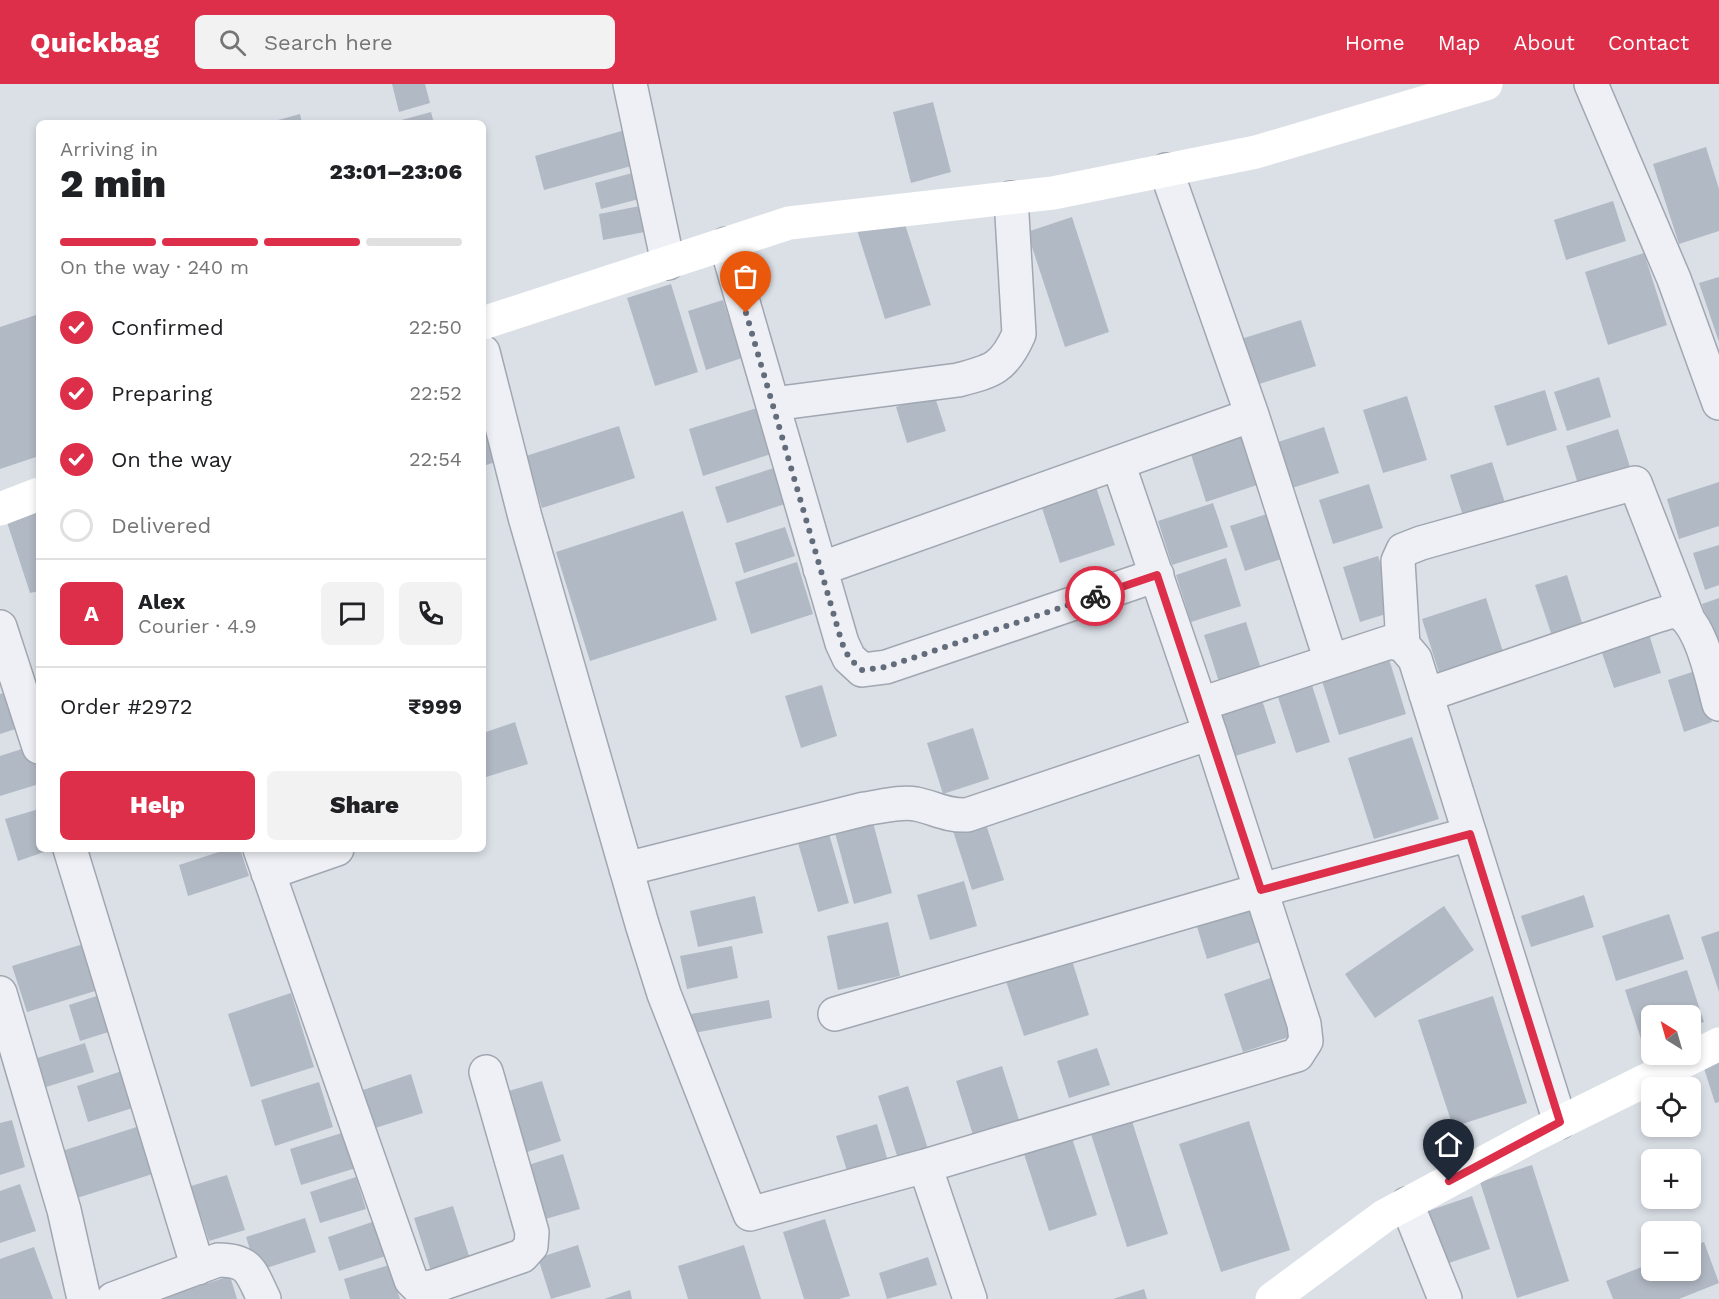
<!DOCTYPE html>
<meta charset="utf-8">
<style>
:root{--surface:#fff;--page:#f2f2f2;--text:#202124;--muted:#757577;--line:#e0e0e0;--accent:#dd2f4a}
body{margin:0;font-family:"Work Sans",sans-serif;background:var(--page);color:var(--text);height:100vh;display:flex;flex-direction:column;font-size:22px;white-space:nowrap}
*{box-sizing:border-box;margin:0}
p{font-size:20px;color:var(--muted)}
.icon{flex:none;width:33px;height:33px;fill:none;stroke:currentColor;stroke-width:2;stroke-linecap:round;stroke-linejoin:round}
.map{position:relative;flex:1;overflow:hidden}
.drawer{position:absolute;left:36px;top:36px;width:450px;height:732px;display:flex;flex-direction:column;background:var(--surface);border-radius:9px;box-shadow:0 3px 9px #0003}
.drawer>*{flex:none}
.needle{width:39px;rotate:323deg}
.fabs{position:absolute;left:1641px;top:921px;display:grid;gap:12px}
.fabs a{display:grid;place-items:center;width:60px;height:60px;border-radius:9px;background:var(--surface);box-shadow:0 3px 9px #0003;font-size:30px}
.pin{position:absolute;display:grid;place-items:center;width:51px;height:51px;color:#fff;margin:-62px -26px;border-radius:50% 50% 50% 0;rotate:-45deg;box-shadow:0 0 6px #0007}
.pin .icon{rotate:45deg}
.courier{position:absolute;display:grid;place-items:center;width:60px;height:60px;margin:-30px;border:4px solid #dd2f4a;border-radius:50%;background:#fff;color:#222;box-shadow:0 2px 8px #0007}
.overview em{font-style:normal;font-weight:800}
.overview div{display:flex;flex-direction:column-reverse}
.overview{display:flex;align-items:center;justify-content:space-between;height:102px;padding:0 24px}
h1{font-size:39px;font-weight:800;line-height:45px}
.bar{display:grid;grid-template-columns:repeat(4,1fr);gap:9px 6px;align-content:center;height:72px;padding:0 24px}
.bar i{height:8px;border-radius:4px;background:var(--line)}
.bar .on{background:var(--accent)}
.bar p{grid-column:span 4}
.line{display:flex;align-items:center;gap:15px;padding:0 24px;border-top:2px solid var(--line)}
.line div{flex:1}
.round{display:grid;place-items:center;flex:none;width:63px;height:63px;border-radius:9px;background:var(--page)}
ol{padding:0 24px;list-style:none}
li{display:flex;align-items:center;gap:18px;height:66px}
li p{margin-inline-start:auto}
li .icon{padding:6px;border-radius:50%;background:var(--accent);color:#fff;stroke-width:4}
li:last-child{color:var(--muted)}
li i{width:33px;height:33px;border:3px solid var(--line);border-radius:50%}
.action{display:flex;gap:12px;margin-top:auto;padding:12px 24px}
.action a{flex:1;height:69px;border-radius:9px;background:var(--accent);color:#fff;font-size:24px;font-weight:800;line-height:69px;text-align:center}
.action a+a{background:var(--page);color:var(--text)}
header{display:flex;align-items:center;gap:36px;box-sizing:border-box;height:84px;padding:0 30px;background:var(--accent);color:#fff}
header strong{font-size:28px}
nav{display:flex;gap:33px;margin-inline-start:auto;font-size:21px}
.search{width:420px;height:54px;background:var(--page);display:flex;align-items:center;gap:15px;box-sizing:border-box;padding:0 21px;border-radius:9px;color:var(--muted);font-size:22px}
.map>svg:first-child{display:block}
</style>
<header>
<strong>Quickbag</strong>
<div class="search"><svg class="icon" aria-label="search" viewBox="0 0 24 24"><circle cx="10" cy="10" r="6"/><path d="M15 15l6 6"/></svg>Search here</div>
<nav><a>Home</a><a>Map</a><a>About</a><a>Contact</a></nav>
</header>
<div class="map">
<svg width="1719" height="1215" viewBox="0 0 1719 1215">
<rect width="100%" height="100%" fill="#dbe0e7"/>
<!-- building -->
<path fill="#b1b9c4" d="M392,0h33l5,19 -31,9z
M933,18l18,70 -40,11 -18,-71z
M431,28l3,11h-40v-1z
M300,30l2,9h-31v-1z
M625,46l10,35 -91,25 -9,-34z
M1706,63l13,42v42l-40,13 -26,-80z
M636,88l7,26 -42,11 -6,-26z
M1613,117l13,40 -60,19 -12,-40z
M650,120l5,26 -52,10 -4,-26z
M902,131l29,90 -46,14 -28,-89z
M1072,133l37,115 -44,15 -38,-115z
M1644,169l23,72 -59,20 -23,-73z
M1719,193v65l-20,-59z
M671,200l27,88 -43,14 -28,-88z
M723,216l19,58 -36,12 -18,-59z
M36,231l3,10v131l-39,13v-142z
M1301,236l15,46 -60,19 -15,-46z
M1599,293l12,40 -44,14 -13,-39z
M483,298l25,76 -25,8z
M1545,306l12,40 -50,16 -13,-40z
M934,310l12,37 -39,12 -11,-36z
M1407,312l20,64 -44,13 -20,-63z
M757,324l14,46 -68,22 -14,-47z
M619,342l16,52 -93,30 -16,-52z
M1324,343l15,46 -47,15 -14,-46z
M1242,344l18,56 -54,18 -18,-57z
M1618,345l12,38 -52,17 -12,-38z
M1492,378l14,44 -42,13 -14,-44z
M774,384l11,36 -58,19 -12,-36z
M1719,398v44l-40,13 -12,-40z
M1369,400l14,44 -50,16 -14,-44z
M1096,403l19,58 -55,18 -19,-58z
M1213,419l15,44 -56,18 -14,-44z
M39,425v82l-9,2 -24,-74z
M683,427l34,109 -127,41 -34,-109z
M1273,428l14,45 -42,14 -15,-45z
M785,443l10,29 -51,17 -9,-30z
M1719,461v40l-14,5 -12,-37z
M1378,472l18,55 -36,11 -17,-55z
M1226,474l15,48 -50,16 -15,-47z
M797,478l16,52 -62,20 -16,-52z
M1567,491l17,54 -31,10 -18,-54z
M1486,514l19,60 -64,21 -19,-60z
M1719,514v59l-17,-53z
M1246,538l15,47 -42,13 -15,-47z
M1649,550l12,39 -47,15 -13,-38z
M1389,575l17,55 -67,21 -17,-54z
M1695,587l17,51 -28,10 -16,-52z
M1311,598l19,60 -34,11 -19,-59z
M822,601l15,51 -36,12 -16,-52z
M17,605l11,36 -28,9v-40z
M1261,613l15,46 -50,16 -14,-46z
M515,638l13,42 -45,14v-45z
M973,644l16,51 -46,15 -16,-51z
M1412,653l27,82 -65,20 -26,-81z
M34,661l5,15v24l-39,12v-40z
M39,725v40h14l-35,12 -13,-42z
M872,735l20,74 -38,11 -20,-75z
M985,737l19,59 -32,10 -19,-59z
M827,743l22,76 -31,9 -22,-76z
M228,765h12l9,27 -61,20 -9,-31z
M964,797l13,45 -47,14 -13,-45z
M1584,811l10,32 -63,20 -10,-31z
M755,812l8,37 -65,14 -8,-36z
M1252,814l14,42 -59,19 -13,-42z
M1444,822l30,44 -99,68 -30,-44z
M1669,830l15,45 -68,22 -14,-45z
M888,838l12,54 -62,14 -11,-54z
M1719,847v61l-18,-55z
M93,857l15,46 -81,25 -15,-46z
M732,862l6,32 -51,11 -7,-33z
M1070,870l19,61 -65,21 -20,-61z
M1687,886l17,52 -14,4v-10h-38v23l-10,3 -17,-52z
M1279,891l19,59 -55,18 -19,-58z
M106,909l12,36 -38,12 -11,-36z
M291,909l23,74 -63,20 -23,-73z
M1493,912l34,107 -74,24 -35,-107z
M769,916l3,18 -78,15 -3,-19z
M85,959l9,29 -51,16 -9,-29z
M1097,964l13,37 -41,13 -12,-37z
M1719,972v46l-4,1 -13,-41z
M1002,982l17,54 -46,15 -17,-54z
M128,985l11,37 -51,16 -11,-36z
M411,990l12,39 -51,16 -12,-38z
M542,997l19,60 -40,13 -19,-61z
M319,998l14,45 -58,19 -14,-46z
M908,1002l21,66 -30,10 -21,-66z
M1131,1034l37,116 -41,13 -37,-116z
M12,1036l13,47 -25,8v-52z
M1249,1037l41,129 -69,22 -42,-128z
M146,1040l16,47 -85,27 -15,-47z
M877,1040l10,34 -40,13 -11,-35z
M345,1048l11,36 -55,17 -11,-36z
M1072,1054l25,77 -48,16 -25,-77z
M563,1070l17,55 -38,11 -17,-54z
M1532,1081l37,116 -52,17 -37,-116z
M227,1091l18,55 -36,11 -18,-55z
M356,1093l10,32 -46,14 -10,-31z
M20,1100l16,47 -36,12v-52z
M1472,1112l18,53 -44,15 -18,-53z
M453,1122l17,53 -39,12 -17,-53z
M305,1134l11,34 -59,19 -11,-34z
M825,1135l25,77 -11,3h-35l-21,-67z
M378,1136l11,35 -50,16 -11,-34z
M1704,1158l15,41 -40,16h-66l-7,-18 46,-18v7h38v-23z
M578,1161l13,42 -40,12 -13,-41z
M744,1161l17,54h-73l-10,-33z
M34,1163l19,52h-53v-40z
M928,1173l9,28 -50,14 -8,-26z
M389,1181l11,34h-50l-6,-20z
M230,1192l7,23h-71l-1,-2z
M1144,1205l3,10h-34z
M630,1206l2,9h-28z"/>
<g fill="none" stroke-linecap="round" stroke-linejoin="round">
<!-- street casing -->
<g stroke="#a0a7b1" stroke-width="36">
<path id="street" d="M630,0l38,179
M1591,0l83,195 45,124
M1166,86l86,245 79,246
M726,160l116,399 7,15 13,12 24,-3 271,-92
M483,268l42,165 117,407 22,70 86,220 175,-48 372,-111 9,-14 -2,-17 -94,-291 -92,-270
M773,320l185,-24c35,-9 46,-12 61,-46l-8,-136
M820,485l432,-154
M0,543l39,120
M1403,561l-5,-84 5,-11 18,-7 214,-60 53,136
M1426,611l230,-79c5,-1 13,-5 19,-4 25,3 38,71 44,92
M1201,620l189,-62 13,3 12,14 145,463
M70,765l128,419
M260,765l151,431 8,8 13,-1 90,-31 9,-10 1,-14 -46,-160
M626,785l238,-60c16,-2 36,-8 52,-5 19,4 31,12 51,11l243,-82
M268,789l69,-24
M0,909l64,217 20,89
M835,930l426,-124 209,-56
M925,1082l45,133
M1407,1120l38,95
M113,1215l105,-39c33,0 33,13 46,39"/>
</g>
<!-- street -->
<use href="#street" stroke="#eef0f5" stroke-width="33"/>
<!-- secondary -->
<path stroke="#fff" stroke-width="33" d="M483,239l306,-100 264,-30 203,-41 230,-68
M0,425l39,-15
M1272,1215l112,-83 149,-80 186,-92"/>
</g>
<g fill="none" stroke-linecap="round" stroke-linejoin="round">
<!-- done -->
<path stroke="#636c7a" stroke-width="6" stroke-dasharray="0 10.8" d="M746,229l96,330 7,15 13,12 24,-3 209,-71"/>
<!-- route -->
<path stroke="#dd2f4a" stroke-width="8" d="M1095,512l62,-21 104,315 209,-56 90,288 -111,59"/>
</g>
</svg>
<div class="fabs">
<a><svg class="needle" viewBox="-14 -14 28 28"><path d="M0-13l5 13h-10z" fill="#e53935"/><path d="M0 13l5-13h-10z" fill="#757577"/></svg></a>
<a><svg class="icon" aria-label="locate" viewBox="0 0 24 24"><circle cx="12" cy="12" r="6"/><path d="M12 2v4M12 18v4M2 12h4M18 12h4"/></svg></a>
<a>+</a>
<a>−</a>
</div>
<div class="pin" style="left:746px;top:229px;background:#ea580c"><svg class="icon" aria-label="bag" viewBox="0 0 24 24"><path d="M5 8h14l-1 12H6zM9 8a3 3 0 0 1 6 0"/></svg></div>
<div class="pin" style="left:1449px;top:1097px;background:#1f2937"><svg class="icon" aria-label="home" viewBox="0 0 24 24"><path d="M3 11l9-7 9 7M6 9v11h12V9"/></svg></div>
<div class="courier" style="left:1095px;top:512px"><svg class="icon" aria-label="bike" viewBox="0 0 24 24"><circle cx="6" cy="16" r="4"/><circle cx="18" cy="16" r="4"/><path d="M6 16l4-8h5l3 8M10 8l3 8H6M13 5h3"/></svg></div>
<section class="drawer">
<div class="overview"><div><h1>2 min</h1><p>Arriving in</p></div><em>23:01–23:06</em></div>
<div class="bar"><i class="on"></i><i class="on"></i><i class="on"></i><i></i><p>On the way · 240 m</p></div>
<ol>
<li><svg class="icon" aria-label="check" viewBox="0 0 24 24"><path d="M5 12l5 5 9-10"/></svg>Confirmed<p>22:50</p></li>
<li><svg class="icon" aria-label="check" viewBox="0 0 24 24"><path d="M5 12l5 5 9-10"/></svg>Preparing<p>22:52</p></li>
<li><svg class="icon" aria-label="check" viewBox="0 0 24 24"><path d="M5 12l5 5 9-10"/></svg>On the way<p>22:54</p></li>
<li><i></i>Delivered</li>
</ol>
<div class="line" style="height:108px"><b class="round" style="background:var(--accent);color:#fff">A</b><div><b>Alex</b><p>Courier · 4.9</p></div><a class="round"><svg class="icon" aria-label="chat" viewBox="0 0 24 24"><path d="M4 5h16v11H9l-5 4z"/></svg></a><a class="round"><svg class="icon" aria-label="phone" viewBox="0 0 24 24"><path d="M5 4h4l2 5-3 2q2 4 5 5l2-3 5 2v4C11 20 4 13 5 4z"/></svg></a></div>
<div class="line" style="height:78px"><div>Order #2972</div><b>₹999</b></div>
<div class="action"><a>Help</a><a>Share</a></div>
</section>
</div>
